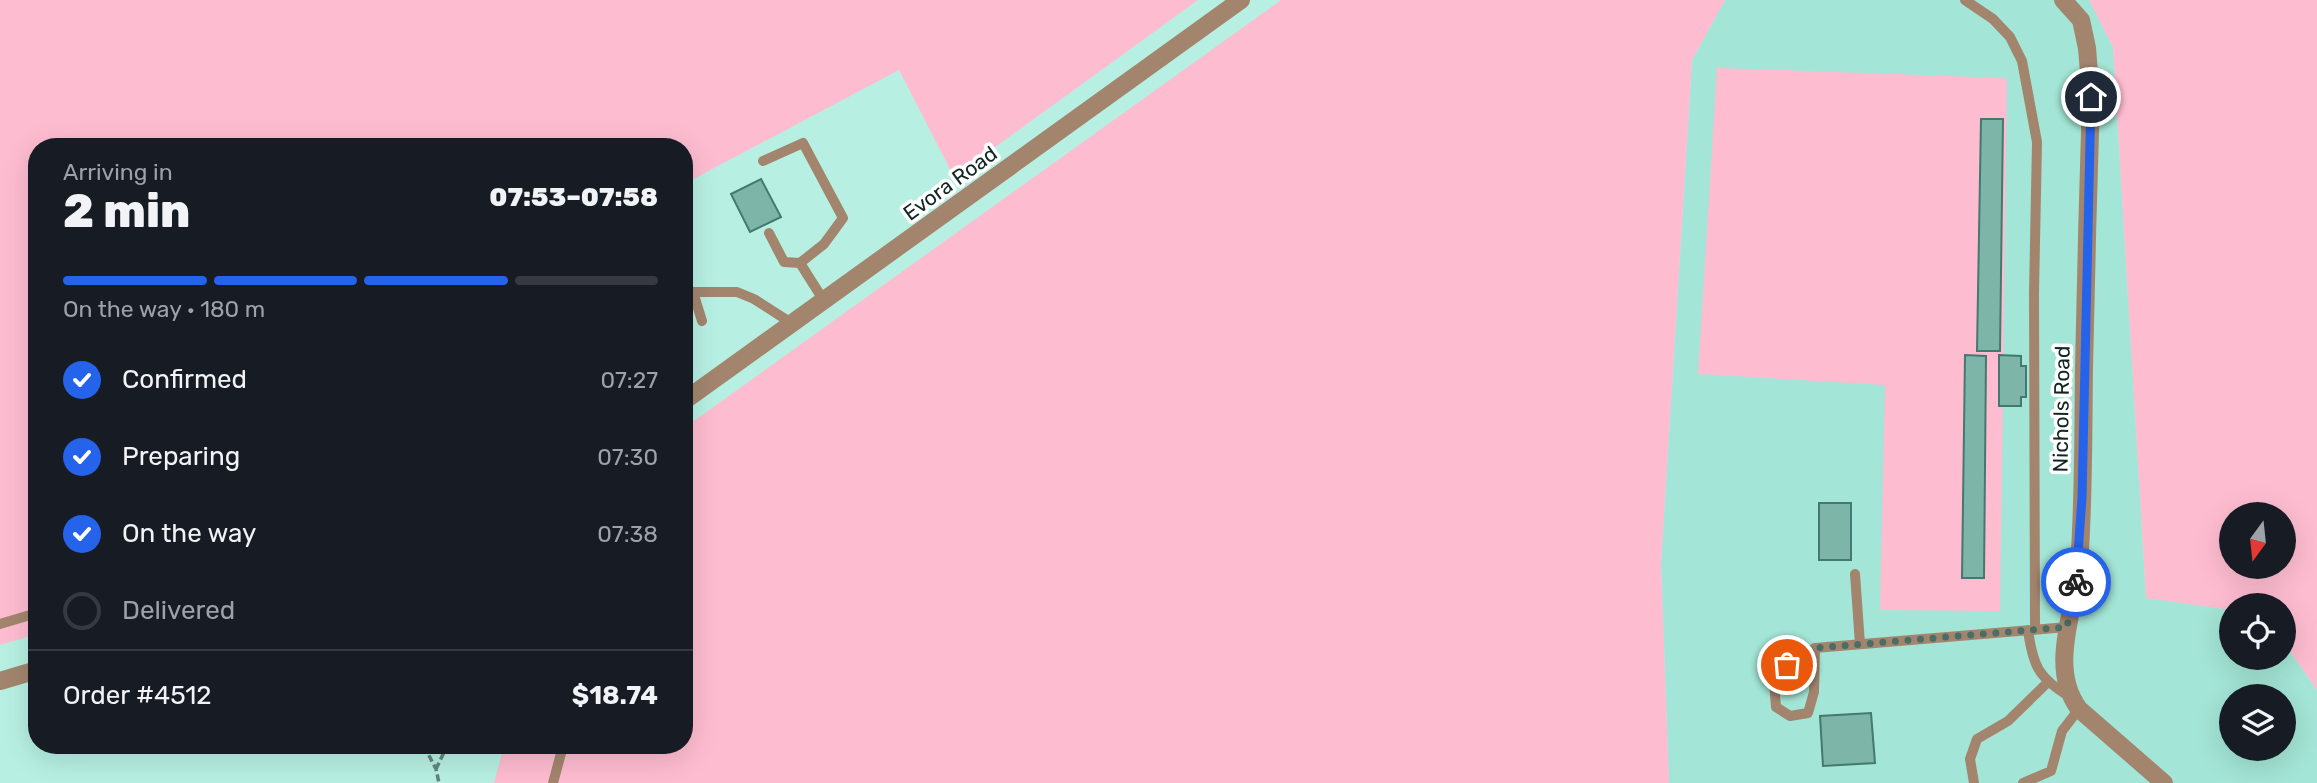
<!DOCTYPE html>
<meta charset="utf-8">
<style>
:root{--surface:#171b24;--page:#242831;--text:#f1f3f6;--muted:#9ea1a6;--line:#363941;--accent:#2563eb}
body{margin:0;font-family:Rubik,sans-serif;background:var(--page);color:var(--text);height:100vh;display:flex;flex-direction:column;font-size:26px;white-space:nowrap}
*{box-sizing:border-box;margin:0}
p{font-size:23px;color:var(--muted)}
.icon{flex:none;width:38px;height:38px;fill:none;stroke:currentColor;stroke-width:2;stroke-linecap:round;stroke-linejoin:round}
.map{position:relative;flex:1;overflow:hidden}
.panel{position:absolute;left:28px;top:138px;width:665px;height:616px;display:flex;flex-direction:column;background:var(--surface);border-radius:28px;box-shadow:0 7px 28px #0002}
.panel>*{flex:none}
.needle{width:46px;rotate:195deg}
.buttons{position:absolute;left:2219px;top:502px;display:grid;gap:14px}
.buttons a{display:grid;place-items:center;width:77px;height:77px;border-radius:50%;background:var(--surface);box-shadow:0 7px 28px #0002;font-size:35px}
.pin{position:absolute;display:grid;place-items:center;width:60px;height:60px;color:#fff;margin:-30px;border:4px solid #fff;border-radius:50%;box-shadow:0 2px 7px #0007}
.courier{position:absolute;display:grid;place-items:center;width:70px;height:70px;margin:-35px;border:5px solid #2563eb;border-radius:50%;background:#fff;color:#222;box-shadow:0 2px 9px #0007}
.overview em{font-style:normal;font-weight:800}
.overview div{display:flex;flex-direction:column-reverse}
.overview{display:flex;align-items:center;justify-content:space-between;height:119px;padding:0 35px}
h1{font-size:46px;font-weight:800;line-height:52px}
.bar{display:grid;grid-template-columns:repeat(4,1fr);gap:10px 7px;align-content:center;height:84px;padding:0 35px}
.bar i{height:9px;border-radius:5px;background:var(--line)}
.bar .current{background:var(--accent)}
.bar p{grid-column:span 4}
.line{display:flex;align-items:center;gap:18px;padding:0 35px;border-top:2px solid var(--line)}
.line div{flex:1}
ol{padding:0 35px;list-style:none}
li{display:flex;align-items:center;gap:21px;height:77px}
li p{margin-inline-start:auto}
li .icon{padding:7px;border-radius:50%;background:var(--accent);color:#fff;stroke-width:4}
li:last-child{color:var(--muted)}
li i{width:38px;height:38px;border:4px solid var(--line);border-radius:50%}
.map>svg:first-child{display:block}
</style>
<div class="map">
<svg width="2317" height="783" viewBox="0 0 2317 783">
<rect width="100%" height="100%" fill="#b7f0e3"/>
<!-- built -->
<path fill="#a3e5d6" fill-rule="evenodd" d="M1725,0h364l24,47 33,550 85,13v48h53v-15l33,47v93h-648l-8,-219 31,-504zM2231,696h53v53h-53z"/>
<!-- green -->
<path fill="#febcd0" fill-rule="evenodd" d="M0,0h1198l-244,177 -55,-107 -215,114v-37h-647v487l-37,11z
M1281,0h444l-33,60 -31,504 8,219h-1175l10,-37h180v-318z
M2089,0h228v690l-33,-47v-37h-53v4l-85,-12 -33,-551zM2284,514v53h-53v-53z
M1717,68l290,10 -7,533 -120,-1 5,-225 -187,-11z"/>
<!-- building -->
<path fill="#7eb5a9" stroke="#43796e" stroke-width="2" d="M1981,119h22l-3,232h-23z
M761,179l20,38 -31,15 -19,-38z
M1965,355l21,1 -2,222h-22z
M1999,355l22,1v10h5v31h-5v9h-22z
M1819,503h32v57h-32z
M1871,713l4,50 -52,3 -3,-50z"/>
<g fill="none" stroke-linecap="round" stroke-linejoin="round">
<!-- path -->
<path stroke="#5f877e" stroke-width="3.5" stroke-dasharray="7 3.5" stroke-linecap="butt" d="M424,746l12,23 3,14
M436,769l11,-23"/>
<!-- service -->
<path stroke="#a3856e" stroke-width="10" d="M1965,0l28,19 17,18 12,24 15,81 -3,151 1,337
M763,161l40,-18 40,75 -19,26 -24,19
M769,233l15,29 16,1 24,38
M684,292h53l17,7 39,25
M693,292l9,29
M1855,574l5,70
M0,624l37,-11
M2028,630c5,37 11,48 42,67
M1815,648l-1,44 -6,21 -18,3 -14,-9 -2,-24 13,-18 28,-17 252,-21
M553,783l10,-37
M1974,783l-4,-24 7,-20 31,-18 39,-38
M2023,783l28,-12 11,-40 17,-22"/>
<!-- minor -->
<path stroke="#a3856e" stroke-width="18" d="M2063,0l18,20 6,28 4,49c-3,90 -5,181 -7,271 -1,66 0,132 -5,197 -4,45 -31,103 0,144l85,74"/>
<!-- tertiary -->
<path stroke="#a3856e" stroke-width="18" d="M684,401l557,-401
M0,681l37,-11"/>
</g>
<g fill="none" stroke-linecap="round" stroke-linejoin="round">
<!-- done -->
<path stroke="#4a6d65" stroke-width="7" stroke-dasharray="0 12.6" d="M1787,665l28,-17 252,-21 9,-45"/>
<!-- route -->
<path stroke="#2563eb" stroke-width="9" d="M2076,582l6,-84 9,-401"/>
</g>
<g text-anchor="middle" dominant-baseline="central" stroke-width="7" stroke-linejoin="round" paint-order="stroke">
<!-- street labels -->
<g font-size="21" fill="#0f2621" stroke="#fff">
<text transform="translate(950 183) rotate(-36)">Evora Road</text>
<text transform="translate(2061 409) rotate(-89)">Nichols Road</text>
</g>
</g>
</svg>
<div class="buttons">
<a><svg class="needle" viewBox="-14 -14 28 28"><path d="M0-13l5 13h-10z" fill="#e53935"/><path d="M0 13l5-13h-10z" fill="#9ea1a6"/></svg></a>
<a><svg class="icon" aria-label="locate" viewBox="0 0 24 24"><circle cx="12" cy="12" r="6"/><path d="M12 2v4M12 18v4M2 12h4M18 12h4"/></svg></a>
<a><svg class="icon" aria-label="layers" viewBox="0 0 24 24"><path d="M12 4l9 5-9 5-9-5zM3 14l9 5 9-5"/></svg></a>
</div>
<div class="pin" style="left:1787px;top:665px;background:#ea580c"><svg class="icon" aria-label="bag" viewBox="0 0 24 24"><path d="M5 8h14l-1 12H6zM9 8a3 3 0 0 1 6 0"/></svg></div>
<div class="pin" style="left:2091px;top:97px;background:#1f2937"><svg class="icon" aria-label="home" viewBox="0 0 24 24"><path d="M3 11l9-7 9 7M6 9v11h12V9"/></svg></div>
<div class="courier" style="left:2076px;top:582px"><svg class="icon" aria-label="bike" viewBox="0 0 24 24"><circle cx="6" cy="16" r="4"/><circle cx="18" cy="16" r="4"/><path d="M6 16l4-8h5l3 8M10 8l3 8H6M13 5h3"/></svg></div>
<section class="panel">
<div class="overview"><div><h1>2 min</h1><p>Arriving in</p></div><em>07:53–07:58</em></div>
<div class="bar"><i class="current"></i><i class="current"></i><i class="current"></i><i></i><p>On the way · 180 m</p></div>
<ol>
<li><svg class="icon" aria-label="check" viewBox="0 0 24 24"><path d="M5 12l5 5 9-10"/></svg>Confirmed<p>07:27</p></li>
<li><svg class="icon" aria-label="check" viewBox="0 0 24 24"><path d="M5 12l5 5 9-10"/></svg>Preparing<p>07:30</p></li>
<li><svg class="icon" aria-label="check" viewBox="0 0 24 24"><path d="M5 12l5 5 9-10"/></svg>On the way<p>07:38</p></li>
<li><i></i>Delivered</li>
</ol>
<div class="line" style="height:91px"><div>Order #4512</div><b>$18.74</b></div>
</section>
</div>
